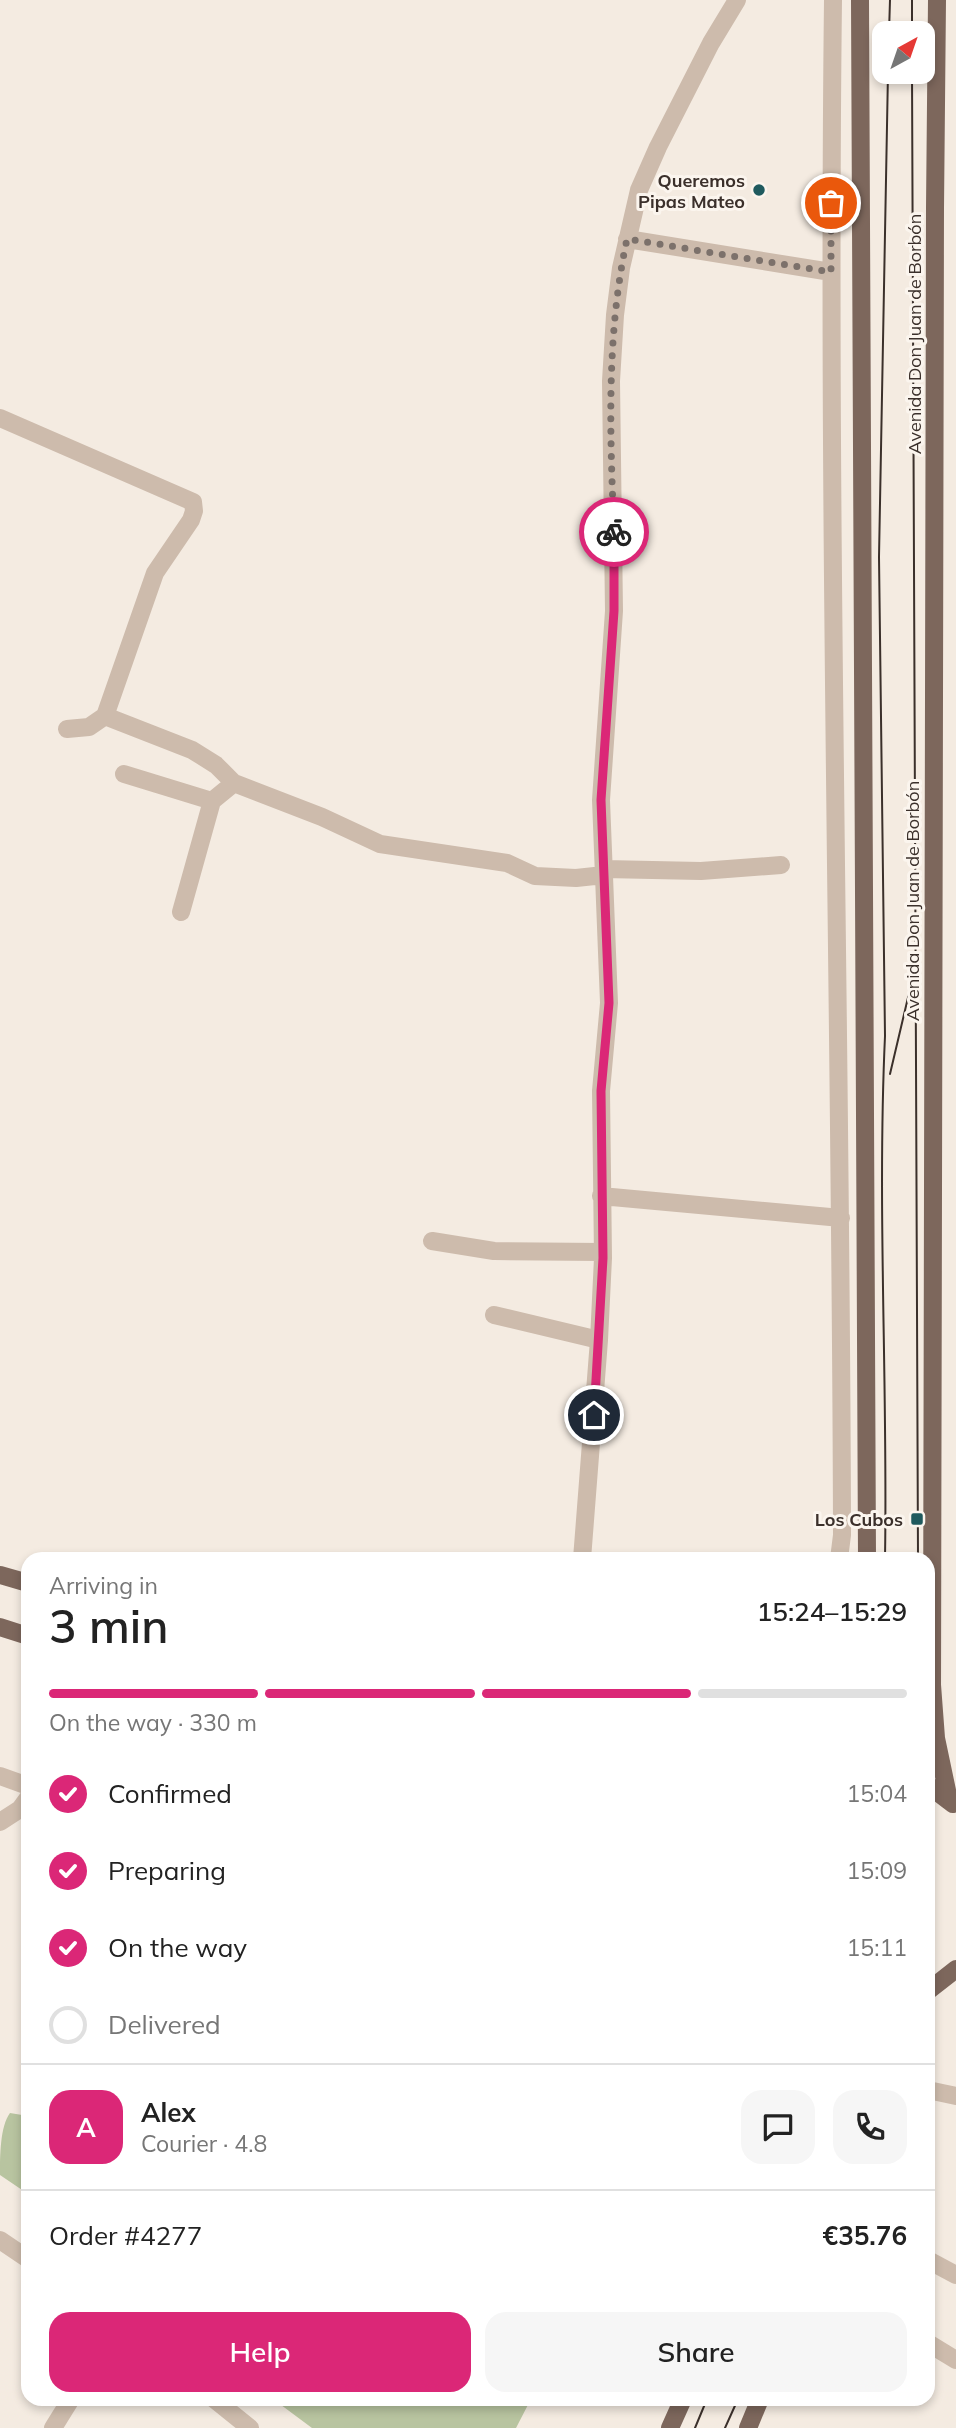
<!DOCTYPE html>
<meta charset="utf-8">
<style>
:root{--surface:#fff;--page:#f6f6f6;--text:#222;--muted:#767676;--line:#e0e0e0;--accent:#db2777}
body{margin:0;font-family:Mulish,sans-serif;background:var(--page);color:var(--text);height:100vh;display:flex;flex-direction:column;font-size:26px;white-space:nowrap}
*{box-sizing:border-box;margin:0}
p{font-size:23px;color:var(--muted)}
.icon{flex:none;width:38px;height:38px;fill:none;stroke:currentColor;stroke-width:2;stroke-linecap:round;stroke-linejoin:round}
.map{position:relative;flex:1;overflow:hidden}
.details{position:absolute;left:21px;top:1552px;width:914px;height:854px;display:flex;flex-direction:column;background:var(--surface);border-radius:21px;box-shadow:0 4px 10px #0003}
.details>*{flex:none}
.needle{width:46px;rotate:40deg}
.fabs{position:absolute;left:872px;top:21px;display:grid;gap:14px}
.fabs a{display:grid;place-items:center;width:63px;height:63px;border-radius:14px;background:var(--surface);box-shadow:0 4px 10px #0003;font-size:35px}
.pin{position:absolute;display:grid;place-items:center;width:60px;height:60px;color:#fff;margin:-30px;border:4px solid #fff;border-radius:50%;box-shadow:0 2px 7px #0007}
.courier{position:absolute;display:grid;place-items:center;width:70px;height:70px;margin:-35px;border:5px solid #db2777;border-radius:50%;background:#fff;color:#222;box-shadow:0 2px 9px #0007}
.summary em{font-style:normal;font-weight:600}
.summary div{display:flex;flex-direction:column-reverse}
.summary{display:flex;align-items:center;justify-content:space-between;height:119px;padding:0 28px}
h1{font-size:46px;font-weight:600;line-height:52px}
.bar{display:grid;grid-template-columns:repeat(4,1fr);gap:10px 7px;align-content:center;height:84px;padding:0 28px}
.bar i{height:9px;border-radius:5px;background:var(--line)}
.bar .active{background:var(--accent)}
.bar p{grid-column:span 4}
.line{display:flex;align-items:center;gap:18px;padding:0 28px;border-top:2px solid var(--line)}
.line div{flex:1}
.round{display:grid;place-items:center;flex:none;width:74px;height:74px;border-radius:21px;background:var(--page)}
ol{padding:0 28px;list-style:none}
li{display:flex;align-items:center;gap:21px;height:77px}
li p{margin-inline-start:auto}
li .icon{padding:7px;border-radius:50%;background:var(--accent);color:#fff;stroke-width:4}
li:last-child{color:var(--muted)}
li i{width:38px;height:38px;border:4px solid var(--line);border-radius:50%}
.primary-button{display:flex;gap:14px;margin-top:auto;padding:14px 28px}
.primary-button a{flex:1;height:80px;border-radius:21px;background:var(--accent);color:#fff;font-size:28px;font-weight:600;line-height:80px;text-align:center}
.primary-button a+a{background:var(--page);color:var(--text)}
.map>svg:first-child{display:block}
</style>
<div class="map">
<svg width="956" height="2428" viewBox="0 0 956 2428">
<rect width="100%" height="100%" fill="#f4ebe1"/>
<!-- green -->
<path fill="#b8c4a0" d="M10,2113l18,3v78l-28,-19c0,-18 0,-49 10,-62z
M273,2399h258l-15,29h-204z"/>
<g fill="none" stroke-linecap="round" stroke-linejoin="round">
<!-- minor -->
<path stroke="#cdbbac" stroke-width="18" d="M833,0c-6,512 8,1023 9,1535l-3,24
M627,239l204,33
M0,418l193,84 1,9 -3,9 -36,53 -50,143 -16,11 -22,2
M105,716l87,34 24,15 18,18 88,34 58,27 127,19 28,13 41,2 28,-3
M124,774l88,27
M604,869l97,2 80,-6
M181,912l31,-111 22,-18
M601,1196l240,22
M432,1241l62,10 109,1
M494,1315l105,25
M582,1559l17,-219 4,-82 -2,-167 8,-88 -8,-203 13,-189 -3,-230 4,-66 6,-47 18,-78 19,-43 53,-104 26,-43
M0,1776l28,10
M0,1822l20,-13 8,-11
M928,2090l28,6
M0,2240l28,19
M928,2260l28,15
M928,2343l28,17
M214,2399l36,29
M53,2428l18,-29"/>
<!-- major -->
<path stroke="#7d675c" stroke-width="18" d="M860,0l7,1559
M937,0l-2,208 -3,1477 4,53 13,62
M0,1575l28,8
M0,1627l28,9
M928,1785l25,19
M928,1991l28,-22
M670,2428l13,-29
M748,2428l12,-29"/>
<!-- tram -->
<path stroke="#3b302b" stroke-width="2" d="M889,33l1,-33
M912,33v-33
M912,72l6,1487
M890,1074l20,-85
M885,1559c3,-174 -8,-349 0,-523l-6,-479 9,-485
M928,1766l4,32 2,57 -6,50
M695,2428l12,-29
M725,2428l13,-29"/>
</g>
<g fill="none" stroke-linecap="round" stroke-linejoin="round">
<!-- done -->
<path stroke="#7c716b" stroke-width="7" stroke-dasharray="0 12.6" d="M614,532c-4,-97 -8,-197 13,-293l204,33v-69"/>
<!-- route -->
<path stroke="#db2777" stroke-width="9" d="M594,1415l9,-157 -2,-167 8,-88 -8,-203 13,-189v-79"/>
</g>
<!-- markers -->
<g fill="#1f5a5e" stroke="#fbf5ee" stroke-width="2.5">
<circle cx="759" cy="190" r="7"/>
<rect x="910" y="1512" width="14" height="14" rx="3.5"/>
</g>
<g text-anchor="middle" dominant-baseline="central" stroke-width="6" stroke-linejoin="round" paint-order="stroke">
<!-- poi labels -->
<g font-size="18" font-weight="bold" fill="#3b302b" stroke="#fbf5ee" text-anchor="end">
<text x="745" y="180">Queremos<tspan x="745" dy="21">Pipas Mateo</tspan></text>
<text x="903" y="1519">Los Cubos</text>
</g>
<!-- street labels -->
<g font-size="18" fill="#3b302b" stroke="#fbf5ee">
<text transform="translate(914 334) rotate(-90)">Avenida Don Juan de Borbón</text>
<text transform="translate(912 901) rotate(-90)">Avenida Don Juan de Borbón</text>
</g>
</g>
</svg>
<div class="fabs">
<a><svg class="needle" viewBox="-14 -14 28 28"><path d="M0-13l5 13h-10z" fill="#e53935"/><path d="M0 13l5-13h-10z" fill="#767676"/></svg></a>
</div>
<div class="pin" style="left:831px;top:203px;background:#ea580c"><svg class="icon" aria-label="bag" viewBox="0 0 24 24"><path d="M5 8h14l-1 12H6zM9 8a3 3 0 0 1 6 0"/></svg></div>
<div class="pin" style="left:594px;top:1415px;background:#1f2937"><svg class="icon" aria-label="home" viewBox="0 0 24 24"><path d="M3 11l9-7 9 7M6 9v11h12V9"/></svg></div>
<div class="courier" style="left:614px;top:532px"><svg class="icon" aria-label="bike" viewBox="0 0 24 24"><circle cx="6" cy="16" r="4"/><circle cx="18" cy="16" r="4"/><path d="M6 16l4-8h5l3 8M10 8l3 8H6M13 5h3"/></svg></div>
<section class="details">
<div class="summary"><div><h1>3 min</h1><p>Arriving in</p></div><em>15:24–15:29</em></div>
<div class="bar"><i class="active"></i><i class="active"></i><i class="active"></i><i></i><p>On the way · 330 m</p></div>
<ol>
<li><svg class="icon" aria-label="check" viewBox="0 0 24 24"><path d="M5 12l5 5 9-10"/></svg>Confirmed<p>15:04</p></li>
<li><svg class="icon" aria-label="check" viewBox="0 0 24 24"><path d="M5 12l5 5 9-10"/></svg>Preparing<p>15:09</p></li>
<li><svg class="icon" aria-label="check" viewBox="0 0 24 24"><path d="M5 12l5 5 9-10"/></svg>On the way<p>15:11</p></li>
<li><i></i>Delivered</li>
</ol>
<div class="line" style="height:126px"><b class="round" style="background:var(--accent);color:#fff">A</b><div><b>Alex</b><p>Courier · 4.8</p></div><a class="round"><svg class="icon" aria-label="chat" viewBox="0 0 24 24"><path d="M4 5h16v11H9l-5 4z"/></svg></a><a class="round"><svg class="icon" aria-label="phone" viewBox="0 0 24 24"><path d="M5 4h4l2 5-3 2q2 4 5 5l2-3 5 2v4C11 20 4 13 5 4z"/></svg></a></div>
<div class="line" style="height:91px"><div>Order #4277</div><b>€35.76</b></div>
<div class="primary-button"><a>Help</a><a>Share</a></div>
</section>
</div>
